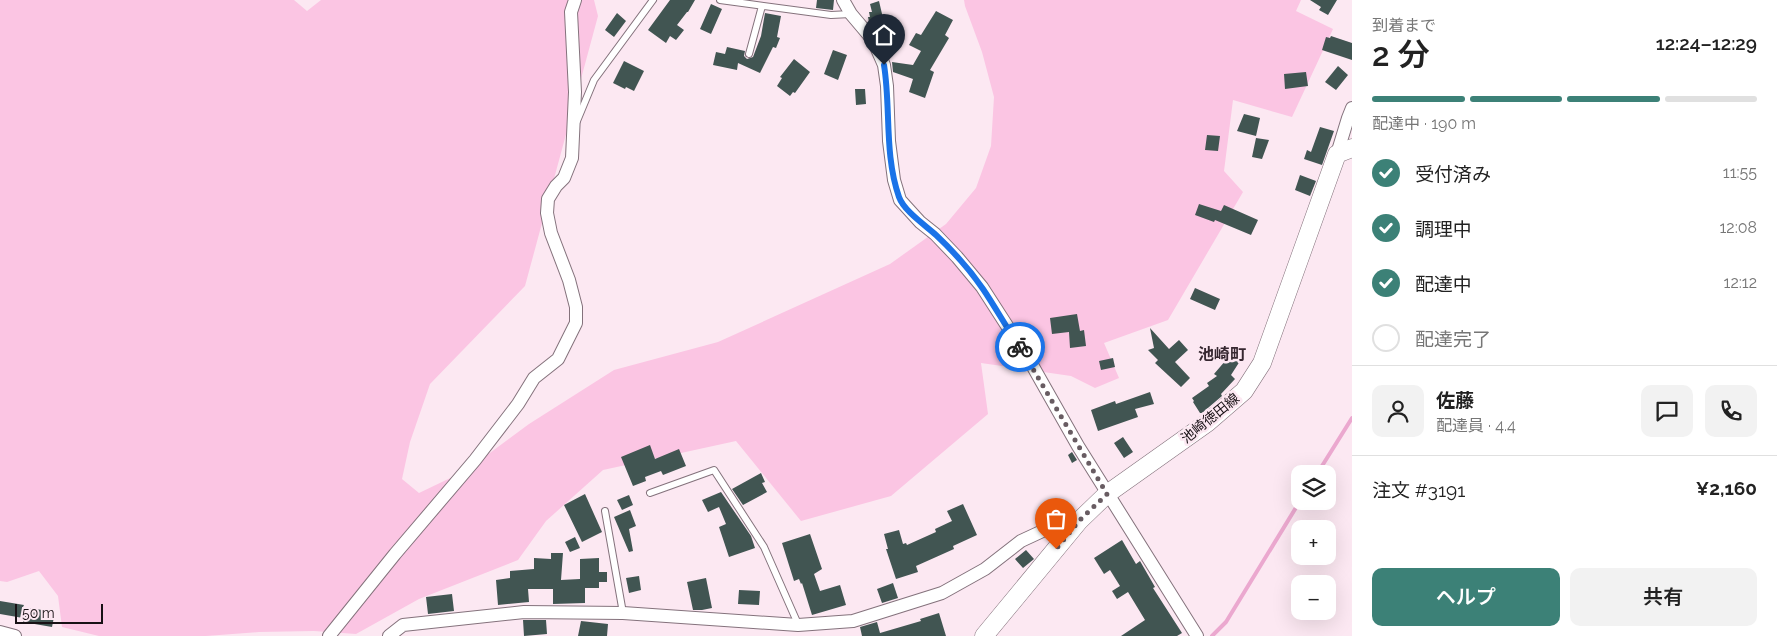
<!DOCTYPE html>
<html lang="ja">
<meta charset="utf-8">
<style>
:root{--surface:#fff;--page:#f2f2f2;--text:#222;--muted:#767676;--line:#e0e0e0;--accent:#3c8177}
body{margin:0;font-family:Raleway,"Noto Sans JP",sans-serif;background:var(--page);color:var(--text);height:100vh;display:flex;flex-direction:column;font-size:19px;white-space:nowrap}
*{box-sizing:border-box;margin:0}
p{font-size:16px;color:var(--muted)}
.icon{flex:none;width:28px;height:28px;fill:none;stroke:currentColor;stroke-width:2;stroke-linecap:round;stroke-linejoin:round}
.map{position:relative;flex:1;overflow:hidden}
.sheet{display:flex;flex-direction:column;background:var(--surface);width:425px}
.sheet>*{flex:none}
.fabs{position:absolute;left:1291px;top:465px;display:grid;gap:10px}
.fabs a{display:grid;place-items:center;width:45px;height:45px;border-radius:10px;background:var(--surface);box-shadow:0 5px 20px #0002;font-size:25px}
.scale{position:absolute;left:15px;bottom:12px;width:88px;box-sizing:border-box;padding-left:5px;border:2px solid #181115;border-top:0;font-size:14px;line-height:18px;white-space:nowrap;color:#181115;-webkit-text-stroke:4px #fce8f2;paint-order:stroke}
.pin{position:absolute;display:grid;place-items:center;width:42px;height:42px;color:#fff;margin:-51px -21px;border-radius:50% 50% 50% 0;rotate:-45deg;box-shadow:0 0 5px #0007}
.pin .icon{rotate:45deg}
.courier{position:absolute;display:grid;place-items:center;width:50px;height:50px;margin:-25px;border:4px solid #1a73e8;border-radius:50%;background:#fff;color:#222;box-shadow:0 1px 6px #0007}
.summary em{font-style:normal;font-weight:600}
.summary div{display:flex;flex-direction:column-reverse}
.summary{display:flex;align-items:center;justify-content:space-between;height:85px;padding:0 20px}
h1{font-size:32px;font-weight:600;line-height:38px}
.bar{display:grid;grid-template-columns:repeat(4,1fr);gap:8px 5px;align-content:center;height:60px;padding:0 20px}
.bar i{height:6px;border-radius:4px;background:var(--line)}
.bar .selected{background:var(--accent)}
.bar p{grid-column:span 4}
.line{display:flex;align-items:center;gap:12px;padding:0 20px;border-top:1px solid var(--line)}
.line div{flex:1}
.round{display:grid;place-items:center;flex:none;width:52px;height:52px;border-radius:10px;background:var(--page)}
ol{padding:0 20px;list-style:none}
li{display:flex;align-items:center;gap:15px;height:55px}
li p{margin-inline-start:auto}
li .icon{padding:5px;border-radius:50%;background:var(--accent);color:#fff;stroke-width:4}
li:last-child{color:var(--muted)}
li i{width:28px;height:28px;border:2px solid var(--line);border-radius:50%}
.button{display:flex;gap:10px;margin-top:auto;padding:10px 20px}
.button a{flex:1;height:58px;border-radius:10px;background:var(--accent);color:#fff;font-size:20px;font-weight:600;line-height:58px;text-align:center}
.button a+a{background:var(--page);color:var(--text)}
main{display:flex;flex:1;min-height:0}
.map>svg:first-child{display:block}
</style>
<main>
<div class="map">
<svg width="1352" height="636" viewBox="0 0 1352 636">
<rect width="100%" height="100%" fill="#fce8f2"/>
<!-- green -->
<path fill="#fbc5e3" d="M0,0h294l13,11 14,-11h273l4,16 -73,270 -95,98 -20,58 -8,37 17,14 48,-23 62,-46 85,-54 104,-28 172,-78 56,-40 30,-36 15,-42 3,-49 -12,-45 -17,-46 -1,-6h337l-5,11 37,18 -41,88 -59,-17 -9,71 19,21 -75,128 -64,23 15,35 -24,10 -24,-12 -90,-13 7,51 -97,82 -90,25 -65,-80 -133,29 -57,51 -28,39 -99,39 -63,35 -42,-3 -55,1 -53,4h-107l-37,-9 -4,-31 -19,-25 -32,11 -7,-1z"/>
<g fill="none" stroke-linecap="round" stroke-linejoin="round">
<!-- stream -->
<path stroke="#eba8cf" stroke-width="4" d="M1317,474l35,-56
M1212,636l14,-14 74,-121"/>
</g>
<!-- building -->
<path fill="#415552" d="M670,0h25l-7,12h-1l-10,13 7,5 -8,10 -6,-4 -4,7 -18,-13z
M817,0h17l-1,10 -17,-2z
M1310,0h27l-9,15 -9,-5 2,-3z
M879,1l7,30 -6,1 -1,-4 -5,1 -5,-7 -1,-5h2l-1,-5h3l-2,-8z
M711,4l11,5 -11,25 -11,-5z
M936,11l17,9 -8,15 4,3 -19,32 4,2 -9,26 -16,-6 4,-13 -20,-7 -1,-10 21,3 8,-14 -12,-6 7,-12 5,2z
M617,13l9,8 -12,16 -9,-7z
M765,13l16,3 -4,21 3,1 -4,10 -3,-1 -13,26 -22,-10 -1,7 -24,-5 3,-13 9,2 2,-7 18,4 -1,5 3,3 6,-2 8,-21z
M1331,36l21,7v17l-30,-10 4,-13 4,1z
M833,50l14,5 -9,25 -14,-6z
M794,59l16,13 -15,21 -2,-1 -3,4 -13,-10 5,-8 -2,-1z
M624,61l20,10 -10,20 -8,-4 -1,2 -12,-6z
M1338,66l10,9 -12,15 -11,-8z
M1306,72l2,14 -23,3 -1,-15z
M855,89h10l1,15 -10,1z
M1244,114l16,4 -4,18 -19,-5z
M1320,127l14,4 -12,34 -18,-6 3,-9 4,2z
M1207,135l13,1 -2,15 -13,-1z
M1256,138l13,2 -7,19 -10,-2z
M1300,175l16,6 -6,15 -15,-6z
M1199,204l22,7 3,-6 34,15 -7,15 -36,-15 -1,2 -19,-7z
M1195,288l25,11 -5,11 -25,-11z
M1077,314l3,17 4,-1 2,16 -16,2 -1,-16 -17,2 -2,-16z
M1150,328l19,21 10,-9 9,10 -13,12 15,16 -9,9 -26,-24 3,-3 -10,-10 6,-2z
M1232,356l8,5 -9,14 4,4 -14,15 1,2 -20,17h-2l-7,-11 1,-1 -2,-3 17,-12 -2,-3 10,-7 -3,-2 12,-14 2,2z
M1113,358l2,9 -14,3 -2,-9z
M1150,392l4,12 -19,5 3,8 -40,14 -7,-21 24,-9 1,3z
M1123,437l10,15 -9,6 -10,-15z
M650,445l5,14 24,-10 7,17 -23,9 -2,-4 -16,6 1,4 -13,5 -12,-29z
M1072,452l5,8 -5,3 -4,-8z
M761,473l4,9 -3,1 5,9 -24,13 -11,-16z
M721,492l30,44 4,12 -26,9 -10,-30 7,-3 -7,-17 -11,5 -6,-12z
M585,494l17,38 -20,10 -18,-37z
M629,495l4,10 -11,5 -5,-10z
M963,504l14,31 -24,11 1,3 -38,17 2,6 -22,7 -10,-30h2l-4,-15 15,-4 4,14 3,-1 1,2 29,-13 -1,-3 17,-8 -5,-10z
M630,510l6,16 -7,3 4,22 -4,1 -15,-35z
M810,534l12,35 -8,5 6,17 20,-6 6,20 -34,10 -10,-32 -1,1 -2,-5 -5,2 -12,-38z
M575,537l5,11 -10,4 -5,-10z
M1122,540l14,24 4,-3 15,26 -2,1 29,45 -5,3h-56l24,-16 -17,-28 -11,7 -5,-8 8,-5 -10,-16 -6,4 -10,-16z
M1026,550l8,9 -11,9 -8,-9z
M551,553h12l-2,27 19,-1v-20l19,-1v14h8v10h-8v6h-14v15l-32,1v-15h-25l1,13 -31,3 -2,-25 14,-2v-7l24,-2v-11l17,1z
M639,576l2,14 -12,3 -3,-15z
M706,578l6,30 -10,2h-9l-6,-28z
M893,583l5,15 -16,5 -5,-14z
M739,590l21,1 -1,14 -21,-1z
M452,594l2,17 -26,3 -2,-17z
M0,601l24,4 -1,2 32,5 -3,15 -29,-5v-4l-23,-4z
M939,613l7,23h-84l-2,-9 17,-5 3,11 41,-12 -1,-2z
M523,620h23l1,14 -23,2z
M581,621l27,3 -1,12h-29z"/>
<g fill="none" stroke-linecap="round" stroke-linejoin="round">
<!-- lane casing -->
<g stroke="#84727c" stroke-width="8">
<path id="lane" d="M720,0l111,15 20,-1
M749,54l13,-48
M577,121l17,-41 59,-80
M650,493l64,-23 50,77 34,77
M605,511l18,102"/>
</g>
<!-- street casing -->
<g stroke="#84727c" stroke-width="14">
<path id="street" d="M843,0l8,14 22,26 11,25 3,21 2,55 5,39 6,20 20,22 15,12 22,23 25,30 38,59 3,3 55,97 119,190
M1337,154l11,-36 4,-10
M0,632l15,4
M329,636l66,-82 80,-94 43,-56 16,-26 24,-19 18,-36v-16l-7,-27 -18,-47 -4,-20 1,-14 8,-13 8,-8 8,-20 3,-66 -4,-80 4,-12
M389,636l14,-11 121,-13 99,1 175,12 55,-4 89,-28 43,-24 36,-28 28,-13 30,-7"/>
</g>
<!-- secondary casing -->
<g stroke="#84727c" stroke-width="19">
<path id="secondary" d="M984,636l95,-115 28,-27 100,-71 37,-32 18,-28 75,-209 15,-6"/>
</g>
<!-- lane -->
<use href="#lane" stroke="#fff" stroke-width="6"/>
<!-- street -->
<use href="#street" stroke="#fff" stroke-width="12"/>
<!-- secondary -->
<use href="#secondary" stroke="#fff" stroke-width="18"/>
</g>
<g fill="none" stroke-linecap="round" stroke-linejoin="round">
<!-- done -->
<path stroke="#685c62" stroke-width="5" stroke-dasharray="0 9" d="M1020,347l87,147 -28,27 -23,28"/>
<!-- route -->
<path stroke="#1a73e8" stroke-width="6" d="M884,65c7,43 0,89 15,132 5,14 26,28 37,38 17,16 34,35 47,54 13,19 24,40 37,58"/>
</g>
<g text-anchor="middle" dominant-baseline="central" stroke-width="5" stroke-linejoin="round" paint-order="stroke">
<!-- street labels -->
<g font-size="14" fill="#181115" stroke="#fce8f2">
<text transform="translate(1210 418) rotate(-39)">池崎徳田線</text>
</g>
<!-- quarter labels -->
<g font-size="16" font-weight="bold" fill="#362730" stroke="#fce8f2">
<text x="1222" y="354">池崎町</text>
</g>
</g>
</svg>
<div class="fabs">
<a><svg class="icon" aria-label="layers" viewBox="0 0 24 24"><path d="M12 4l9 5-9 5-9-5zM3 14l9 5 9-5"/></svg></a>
<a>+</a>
<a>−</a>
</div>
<div class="scale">50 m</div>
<div class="pin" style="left:1056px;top:549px;background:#ea580c"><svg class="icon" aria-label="bag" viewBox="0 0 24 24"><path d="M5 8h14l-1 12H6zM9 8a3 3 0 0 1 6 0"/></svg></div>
<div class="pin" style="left:884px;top:65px;background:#1f2937"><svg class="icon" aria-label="home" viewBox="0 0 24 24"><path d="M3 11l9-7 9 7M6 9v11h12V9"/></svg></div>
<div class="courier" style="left:1020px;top:347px"><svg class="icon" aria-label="bike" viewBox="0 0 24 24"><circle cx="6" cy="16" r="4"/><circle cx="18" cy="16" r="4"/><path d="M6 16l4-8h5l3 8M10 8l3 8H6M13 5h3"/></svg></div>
</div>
<section class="sheet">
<div class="summary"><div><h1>2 分</h1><p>到着まで</p></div><em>12:24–12:29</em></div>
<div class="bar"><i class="selected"></i><i class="selected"></i><i class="selected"></i><i></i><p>配達中 · 190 m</p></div>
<ol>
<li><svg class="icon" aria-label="check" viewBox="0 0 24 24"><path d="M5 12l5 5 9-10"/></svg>受付済み<p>11:55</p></li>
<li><svg class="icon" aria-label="check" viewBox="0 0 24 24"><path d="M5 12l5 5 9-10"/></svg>調理中<p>12:08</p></li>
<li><svg class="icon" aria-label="check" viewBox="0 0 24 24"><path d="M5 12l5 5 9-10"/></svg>配達中<p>12:12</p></li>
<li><i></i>配達完了</li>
</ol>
<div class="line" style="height:90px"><a class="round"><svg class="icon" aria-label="person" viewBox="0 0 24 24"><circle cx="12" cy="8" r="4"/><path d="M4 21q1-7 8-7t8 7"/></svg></a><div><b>佐藤</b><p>配達員 · 4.4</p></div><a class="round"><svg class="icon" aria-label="chat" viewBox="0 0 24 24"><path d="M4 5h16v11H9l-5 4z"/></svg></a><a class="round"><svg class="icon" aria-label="phone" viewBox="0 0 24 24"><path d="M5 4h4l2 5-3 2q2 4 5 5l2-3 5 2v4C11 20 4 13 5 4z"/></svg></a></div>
<div class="line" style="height:65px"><div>注文 #3191</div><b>¥2,160</b></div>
<div class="button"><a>ヘルプ</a><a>共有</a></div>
</section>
</main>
